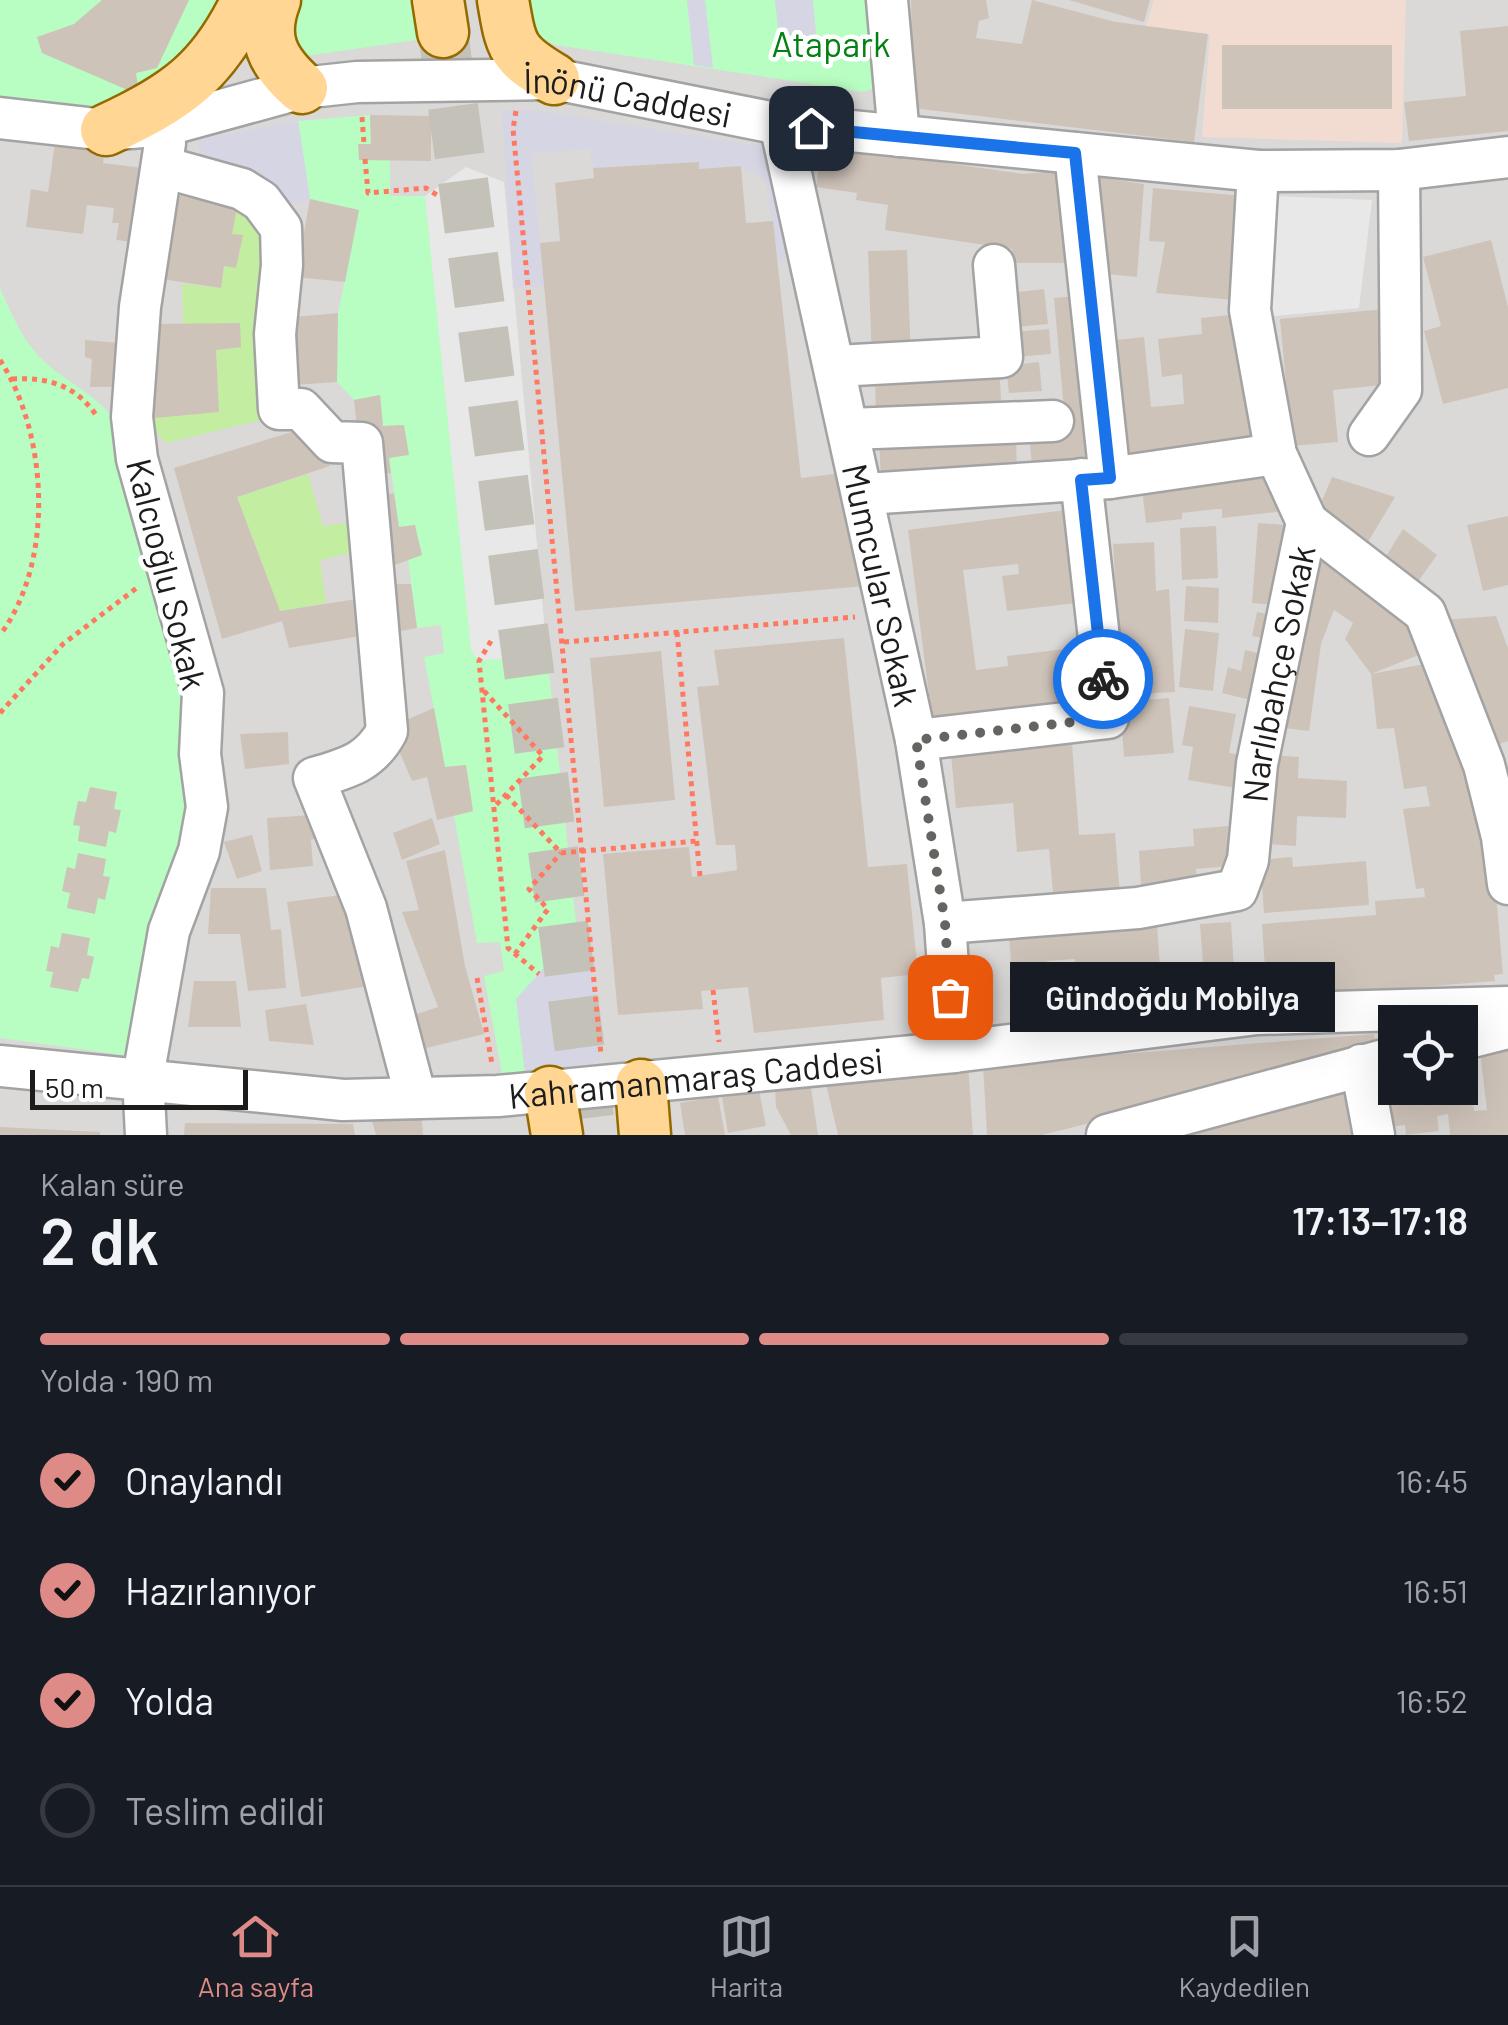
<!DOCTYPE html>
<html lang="tr">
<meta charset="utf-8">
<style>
:root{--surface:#171b24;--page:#242831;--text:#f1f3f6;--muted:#9ea1a6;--line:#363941;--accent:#de8a87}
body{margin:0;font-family:Barlow,sans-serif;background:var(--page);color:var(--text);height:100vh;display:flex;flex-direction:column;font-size:38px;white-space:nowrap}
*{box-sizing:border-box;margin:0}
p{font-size:32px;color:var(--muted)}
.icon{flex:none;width:55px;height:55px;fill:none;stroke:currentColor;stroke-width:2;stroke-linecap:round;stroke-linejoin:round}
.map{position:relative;height:1135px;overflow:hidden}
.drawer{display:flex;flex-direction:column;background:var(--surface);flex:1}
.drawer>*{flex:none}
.controls{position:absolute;left:1378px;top:1005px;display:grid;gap:20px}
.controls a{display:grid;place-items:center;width:100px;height:100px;border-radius:0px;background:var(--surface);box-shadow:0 10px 40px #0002;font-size:50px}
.scale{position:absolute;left:30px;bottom:25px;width:218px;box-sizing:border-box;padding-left:10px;border:5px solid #1c1c1c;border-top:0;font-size:28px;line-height:35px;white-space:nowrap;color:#1c1c1c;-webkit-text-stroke:8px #fff;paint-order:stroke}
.pin{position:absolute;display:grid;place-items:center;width:85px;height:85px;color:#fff;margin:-42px;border-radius:20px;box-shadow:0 5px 15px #0006}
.courier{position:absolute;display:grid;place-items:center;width:100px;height:100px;margin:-50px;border:8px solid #1a73e8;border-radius:50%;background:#fff;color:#222;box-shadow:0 2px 12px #0007}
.bubble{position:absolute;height:70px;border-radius:0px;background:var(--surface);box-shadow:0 10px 40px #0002;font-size:32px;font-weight:600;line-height:70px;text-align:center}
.summary em{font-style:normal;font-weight:600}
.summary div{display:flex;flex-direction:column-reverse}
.summary{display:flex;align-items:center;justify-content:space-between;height:170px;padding:0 40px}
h1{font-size:65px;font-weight:600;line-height:75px}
.bar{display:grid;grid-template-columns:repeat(4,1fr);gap:15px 10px;align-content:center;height:120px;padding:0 40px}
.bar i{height:12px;border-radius:8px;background:var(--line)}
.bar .selected{background:var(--accent)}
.bar p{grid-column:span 4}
ol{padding:0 40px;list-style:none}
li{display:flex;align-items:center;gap:30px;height:110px}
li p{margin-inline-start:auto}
li .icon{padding:10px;border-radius:50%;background:var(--accent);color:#111;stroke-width:4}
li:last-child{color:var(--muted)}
li i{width:55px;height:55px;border:5px solid var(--line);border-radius:50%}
.dock{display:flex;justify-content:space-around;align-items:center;height:140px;border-top:2px solid var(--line);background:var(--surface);font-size:28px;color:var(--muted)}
.dock a{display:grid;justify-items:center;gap:5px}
.dock .selected{color:var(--accent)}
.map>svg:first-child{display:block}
</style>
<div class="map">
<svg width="1508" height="1135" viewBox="0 0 1508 1135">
<rect width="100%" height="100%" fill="#eeeae0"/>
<!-- residential -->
<path fill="#dad9d8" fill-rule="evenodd" d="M0,0h1508v1135h-1508zM1395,1022h65v66h-65z"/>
<!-- military -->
<path fill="#f2dcd2" d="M1154,0h252l-4,143 -200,-6 8,-102 -65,-6z"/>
<!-- grass -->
<path fill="#c3eda1" d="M172,179l50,9 51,48 -3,182 -104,25 -22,-24 75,-8 -3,-61 25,-3 -2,-24 -56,2 -1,-41 39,4 3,-22 12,1 7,-31 -11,-2 4,-26 -65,-14z
M308,474l15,52 39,-5 2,29 -44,10 6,43 -46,8 -43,-114z"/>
<!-- park -->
<path fill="#b8fdc1" d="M0,0h221l-45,65 -73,52 -103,-11z
M290,0h135l5,38 -138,20z
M521,0h351l7,86 -16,6 -307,-47 -26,-10z
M370,115l1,44 19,1v36h35l54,465 68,-7 30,277 -60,68 8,73 -23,2 -18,-98 20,-5 -4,-29 -23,1 -23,-127 19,-5 -7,-46 -21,2 -21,-110 20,-4 -3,-28 -24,3 -9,-69 7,-34 -16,2 -10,-69 14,-33 -20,1 -3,-31 -26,5 -17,-18 1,-69 21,-102 -49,-12 -12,-78z
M0,288c12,27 23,54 45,74 23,21 48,31 67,55l83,277 4,111 -41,97 -20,155 -138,-19z"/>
<!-- parking -->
<path fill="#e8e8e8" d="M466,167l38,15 43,472 -68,7 -8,-11 -46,-454z
M1273,196l99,4 -13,108 -95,9z"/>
<!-- plaza -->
<path fill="#d5d5e4" d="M687,0h18l8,68 -19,-3z
M775,0h38l4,45 -37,2z
M502,110h30l228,36 17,27 16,85 -15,2 -12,-79 -25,-15 -42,3 -1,-7 -105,6 -3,-19 -59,4 13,133 -31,2z
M298,121l12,78 -28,6 -80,-35 -3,-30z
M589,929l12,132 -76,11 -9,-73 61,-68z"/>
<!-- building -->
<path fill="#cec3b9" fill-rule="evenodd" d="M102,0h87l-32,68 -21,5 3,22 -97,-42 -5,-16 37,-13z
M911,0h75l3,18 -10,3 -3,17 46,6 10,-44 84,22 92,12 -14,108 -281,-34z
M1069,0h81l-6,22z
M1508,26v105l-99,10 -5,-39 62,-6 -6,-65z
M1222,45h170v64h-170z
M370,115l61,1v45l-72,-1 -1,-16h13z
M55,143l50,6 -2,14 48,6 -9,74 -26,-3 3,-17h-7l2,-15 -27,-3 -4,29 -57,-7 5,-38 17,3z
M822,145l201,29 43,-4 7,93h-62l1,-14 -127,-19 3,-25 -32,-5 1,-7 -41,-6z
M699,162v7l42,-3 5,57 27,-2 28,257 49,-6 15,114 -290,25 -35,-368 20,-2 -5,-58 39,-5 -1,-10z
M1096,177l48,7 -7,93 -40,-4z
M1153,188l91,8 -10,104 -78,-7 9,-51 -16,-1z
M171,194l66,14 -5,26 11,1 -7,33 -12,-2 -3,22 -66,-10z
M310,199l49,11 -14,72 -49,-5z
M1491,240l17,67v81l-65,16 -19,-73 17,-5 -18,-69z
M907,250l4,112 -39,1 -4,-112z
M1044,289l4,35 -42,4 -5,-34z
M1084,295l15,172 -66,6 -4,-37 37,-3 -12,-135z
M1385,309l8,75 -60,6 5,52 -46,4 -12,-127z
M338,313l-1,69 -44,3 1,-68z
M1238,314l14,136 -133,14 -12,-123 37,-4 7,70 33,-3 -2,-30 -20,3 -4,-38 44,-5 -1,-16z
M240,323l1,24 -25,3 3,62 -75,7 7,-95z
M1049,329l2,25 -45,4 -3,-25z
M85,340l46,4 -3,43h-38l2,-28 -7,-2z
M999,362l3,57 -126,6 -1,-57z
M1039,362l3,29 -33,2 -3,-27z
M380,395l3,31 21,-1 5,30 -20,3 2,15 -21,3 -12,-38 -4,-38z
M308,427l22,39 -93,31 43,114 89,-14 4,37 -84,14 -7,-27 -60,18 -48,-171z
M1016,435l1,40 -136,5 -2,-41z
M1283,473l4,38 -65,7v-9h-6l-34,4v6l-36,4 -4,-35z
M1332,477l63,20 -32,53 -50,-28z
M394,493l5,34 16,-2 7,30 -27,10 -4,-33h-11l-4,-36z
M1074,509l11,93 -78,9 -5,-35 17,-2 -1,-10 -55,6 13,100 32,-4 -1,-10 74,-9 8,60 -156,20 -25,-197z
M1508,516v69l-25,6 -16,-66z
M1258,523l29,2 -6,80 -29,-2z
M1216,526l2,52 -36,2 -2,-52z
M1403,529l34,26 -25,35 -32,-24z
M1154,542l2,49 13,-2 6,103 -53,3 -9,-151z
M1320,554l91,62 15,36 -55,22 59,-11 21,56 44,163 8,92 -9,1 1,6 -228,18 -5,-75 114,-9 -1,-14 50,-4 -1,-9 -8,1 -13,-80 27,-3 -4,-20 -22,3 -10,-61 -17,1 -6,-55 -26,-35 8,-16 -19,-13 -13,34 -12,87 -33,-4z
M387,584h24l6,44 -22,4z
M1186,586l33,2 -1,35 -34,-2z
M1257,612l23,5 -4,24 -24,-5z
M1496,616l12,32v93l-17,6 -49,-127z
M1185,629l34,4 -6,58 -34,-4z
M844,638l24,229 39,-3 11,110 -37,4 3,42 -130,13 -6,-46 -47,4 2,18 -85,6 -15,-161 86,-7 3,30 45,-7 -2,-25h-19l-19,-158 22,-2 -5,-35z
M1245,650l25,6 -11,46 -37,-9 6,-26 13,4z
M661,651l14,149 -71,7 -14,-149z
M1169,698l5,55 -50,4 -4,-55z
M1189,706l47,8 -7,39 19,3 -6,33 -54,-9 5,-33 -11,-2z
M434,708l11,59 21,-2 7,46 -36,9 -10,-43 -15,4 -21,-49 6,-8z
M288,732l1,32 -44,5 -5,-35z
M1072,744l7,91 36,-2 5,64 -66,6 -5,-54 -32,3 -4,-49 -57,5 -5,-54z
M1269,755l30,2 -1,21 49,3 -1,37 -49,-2 -1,30 -31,-2z
M90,787l27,5 -3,17 7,1 -5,23 -7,-2 -3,16 -28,-6 2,-15 -7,-1 5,-24 8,1z
M313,815l3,23 -5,2 2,26 -43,4 -3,-52z
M432,818l8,26 -38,16 -9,-27z
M1228,826l3,40 -35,3 1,14 -56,4 -2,-36 55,-5 -1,-17z
M252,835l10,36 -25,8 -13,-37z
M445,850l20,116 19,68 -74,18 -11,-32 39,-13 -36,-95 17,-2 -13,-49z
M78,853l28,6 -3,17 7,1 -5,23 -7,-2 -3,16 -28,-6 3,-15 -8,-2 5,-24 8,2z
M1292,857l1,10 73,-6 3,44 -105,8 -4,-53z
M211,888h55l5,42 10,-1 5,59 -38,3 -8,-57h-32z
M356,893l13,93 -68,11 -14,-95z
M1231,922l5,78 -221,15 -6,-79 148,-10 3,41 43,-3 -3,-40zM1075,959l1,16 -28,2 -1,-16z
M62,933l28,5 -3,17 7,2 -5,22 -7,-1 -4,14 -28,-5 3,-15 -7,-1 5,-25 8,2z
M194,981h42l5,46h-53z
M306,1004l8,41 -45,-4 -4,-31z
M1374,1034l3,17 -335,84h-55l-4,-70z
M1508,1048v87h-58l-2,-21 -11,2 2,15 -33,4 -1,-10 -23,3 -7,-57 20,-2v19h65v-27l8,-1 6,51 13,-1 -7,-58z
M968,1064l5,71h-135l-13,-55z
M810,1081l8,54h-27l-15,-28 -1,-22z
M1355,1085l11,50h-205z
M759,1090l7,36 -38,7 -6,-36z
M718,1096l7,39h-40l-5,-32z
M421,1107l2,28h-47l-7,-25z
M185,1123l168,1 2,11h-171z
M0,1127l100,5v3h-100z"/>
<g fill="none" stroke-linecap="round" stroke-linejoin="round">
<!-- major-tunnel -->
<path stroke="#c4c1b9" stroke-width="50" stroke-dasharray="50 25" stroke-linecap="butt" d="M443,32l146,1086"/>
<!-- minor casing -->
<g stroke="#a3a3a3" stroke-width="45">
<g id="minor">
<path d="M887,0l12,136"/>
<path id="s1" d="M0,118l106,12 61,-5 135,-37 55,-6 197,-3 226,45 478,47 141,-1 109,-13"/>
<path id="s2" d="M780,124l136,616 29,183 9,129"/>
<path d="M1075,153l35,325"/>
<path d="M163,167l79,22 19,12 20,27 1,37 -7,69 4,75h22l31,33 30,1 25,288c-17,32 -40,37 -73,47l52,130 50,190"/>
<path d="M836,366l166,-9 -8,-92"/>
<path d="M850,429l203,-8"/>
<path d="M1369,435l32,-45 -2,-220"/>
<path d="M865,494l245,-16 166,-24"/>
<path d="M1307,522l118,91 59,152 18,72 6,47"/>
<path d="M916,740l192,-22 -27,-239"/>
<path id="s3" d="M945,923l193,-15 99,-18 11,-30 9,-96 50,-242 -31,-68 -26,-144 8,-139"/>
<path d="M1460,1040l48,-12"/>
<path d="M1361,1065l13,70"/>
<path id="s4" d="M0,1066l343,34 155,-4 456,-44 303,-38 251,-7"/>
<path d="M146,1135l-3,-58 26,-146 30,-80 8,-44 -7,-53 3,-61 -66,-234 -5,-42 8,-110 25,-164"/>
<path d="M1107,1135l288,-78"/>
</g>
</g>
<!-- major casing -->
<g stroke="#936a00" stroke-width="55">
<path id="major" d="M275,0c-15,39 -2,62 27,88
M438,0l5,32
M503,0c8,48 9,54 51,79
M106,130c71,-33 107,-58 141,-130
M641,1085l4,50
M550,1092l7,43"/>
</g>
<!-- path -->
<path stroke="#ff7860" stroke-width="5" stroke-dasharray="5 5" stroke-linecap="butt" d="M516,111l-3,18 88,926
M362,117l2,27
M365,159l3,34 58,-5 14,9
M0,360c48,74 55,202 0,275
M12,379c36,-2 63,6 84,36
M677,632l23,244
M491,641l-12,20 29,287 31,26
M564,642l291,-25
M484,691l59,65 -49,51
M0,713l63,-69 75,-57
M506,795l55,58 136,-12
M515,954l33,-45 -19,-20 32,-36
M477,978l15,86
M713,990l6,52"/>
<!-- minor -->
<use href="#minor" stroke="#fff" stroke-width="40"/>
<!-- major -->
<use href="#major" stroke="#ffd694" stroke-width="50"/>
</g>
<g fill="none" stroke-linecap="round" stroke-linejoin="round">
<!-- done -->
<path stroke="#666461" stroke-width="10" stroke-dasharray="0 18" d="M950,997l-5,-74 -29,-183 192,-22 -5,-39"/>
<!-- route -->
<path stroke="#1a73e8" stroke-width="12" d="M811,128l264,25 35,325 -29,2 22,199"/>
</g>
<g text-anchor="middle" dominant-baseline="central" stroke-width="9" stroke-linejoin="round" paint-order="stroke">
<!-- park labels -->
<g font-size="35" fill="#048014" stroke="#fff">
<text x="831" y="43">Atapark</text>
</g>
<!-- street labels -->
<g font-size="35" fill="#1c1c1c" stroke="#fff">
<text stroke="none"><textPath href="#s1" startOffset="635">İnönü Caddesi</textPath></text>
<text transform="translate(168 574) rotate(76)">Kalcıoğlu Sokak</text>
<text stroke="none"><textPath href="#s2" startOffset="472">Mumcular Sokak</textPath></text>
<text stroke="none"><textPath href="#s3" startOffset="515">Narlıbahçe Sokak</textPath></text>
<text stroke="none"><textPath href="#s4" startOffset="698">Kahramanmaraş Caddesi</textPath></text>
</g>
</g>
</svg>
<div class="controls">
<a><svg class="icon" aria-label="locate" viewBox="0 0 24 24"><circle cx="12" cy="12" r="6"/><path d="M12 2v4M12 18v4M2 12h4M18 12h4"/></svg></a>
</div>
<div class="scale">50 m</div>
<div class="pin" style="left:950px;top:997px;background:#ea580c"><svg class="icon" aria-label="bag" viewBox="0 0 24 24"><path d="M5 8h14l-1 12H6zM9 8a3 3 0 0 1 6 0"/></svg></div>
<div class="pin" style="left:811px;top:128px;background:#1f2937"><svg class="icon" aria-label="home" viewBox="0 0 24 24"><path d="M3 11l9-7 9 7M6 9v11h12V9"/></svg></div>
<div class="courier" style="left:1103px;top:679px"><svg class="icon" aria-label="bike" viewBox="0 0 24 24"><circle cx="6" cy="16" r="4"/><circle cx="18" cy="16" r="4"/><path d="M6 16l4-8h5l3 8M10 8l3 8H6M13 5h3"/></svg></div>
<div class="bubble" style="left:1010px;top:962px;width:325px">Gündoğdu Mobilya</div>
</div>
<section class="drawer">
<div class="summary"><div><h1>2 dk</h1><p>Kalan süre</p></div><em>17:13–17:18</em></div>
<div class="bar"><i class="selected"></i><i class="selected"></i><i class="selected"></i><i></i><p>Yolda · 190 m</p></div>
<ol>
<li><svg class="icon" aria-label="check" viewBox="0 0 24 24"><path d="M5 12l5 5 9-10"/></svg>Onaylandı<p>16:45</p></li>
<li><svg class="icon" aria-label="check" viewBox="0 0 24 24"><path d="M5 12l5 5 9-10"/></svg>Hazırlanıyor<p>16:51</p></li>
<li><svg class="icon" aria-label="check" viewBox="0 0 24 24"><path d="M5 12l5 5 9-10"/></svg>Yolda<p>16:52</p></li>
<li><i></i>Teslim edildi</li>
</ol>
</section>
<nav class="dock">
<a class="selected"><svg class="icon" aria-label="home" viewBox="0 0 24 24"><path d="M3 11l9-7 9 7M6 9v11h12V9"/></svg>Ana sayfa</a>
<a><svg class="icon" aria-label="map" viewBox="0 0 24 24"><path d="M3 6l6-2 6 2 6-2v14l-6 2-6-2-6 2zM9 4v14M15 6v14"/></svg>Harita</a>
<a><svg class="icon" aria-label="saved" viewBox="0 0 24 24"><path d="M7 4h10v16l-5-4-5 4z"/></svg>Kaydedilen</a>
</nav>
